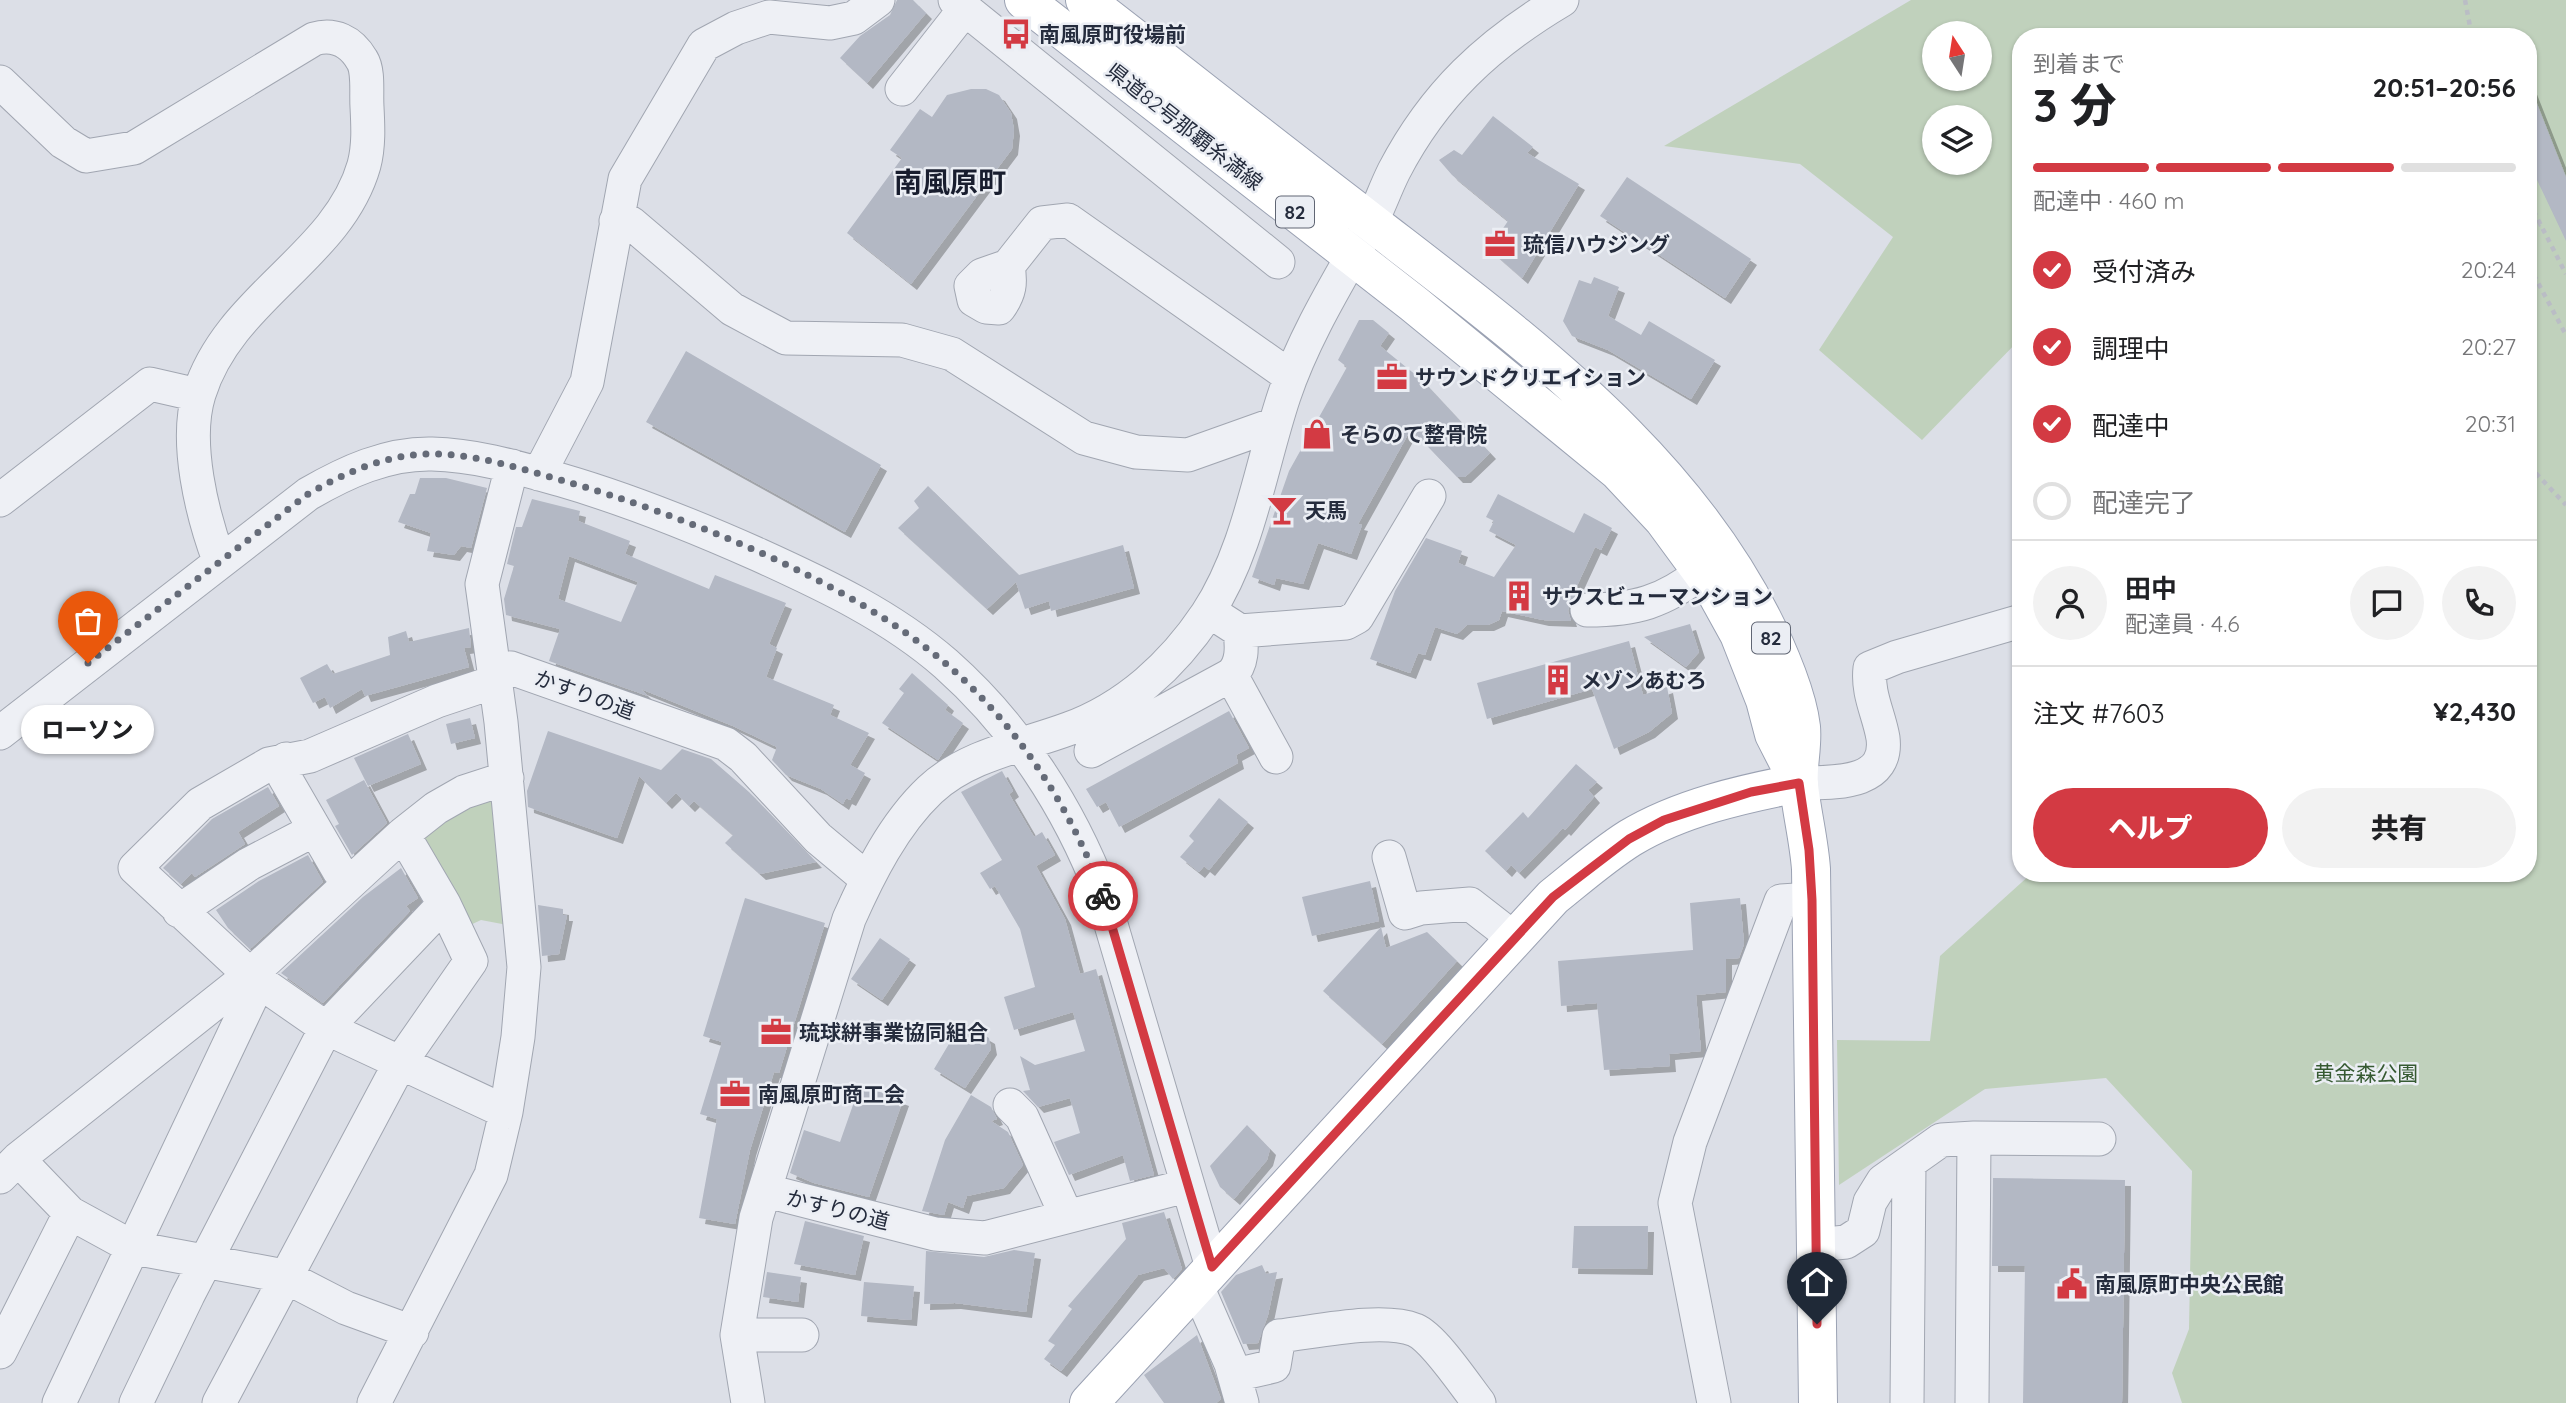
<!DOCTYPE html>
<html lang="ja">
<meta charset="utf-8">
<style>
:root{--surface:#fff;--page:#f2f2f2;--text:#202124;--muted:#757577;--line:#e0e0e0;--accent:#d33a43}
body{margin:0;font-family:Quicksand,"Noto Sans JP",sans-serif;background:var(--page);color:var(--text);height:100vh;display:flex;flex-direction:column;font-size:26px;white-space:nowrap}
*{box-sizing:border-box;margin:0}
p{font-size:23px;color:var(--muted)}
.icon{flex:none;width:38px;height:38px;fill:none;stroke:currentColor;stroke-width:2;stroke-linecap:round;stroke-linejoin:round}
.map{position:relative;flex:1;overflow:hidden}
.sheet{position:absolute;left:2012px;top:28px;width:525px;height:854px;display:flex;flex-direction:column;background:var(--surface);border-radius:28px;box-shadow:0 2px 5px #0004}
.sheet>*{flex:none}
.needle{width:46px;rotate:348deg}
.controls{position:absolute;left:1922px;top:21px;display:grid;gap:14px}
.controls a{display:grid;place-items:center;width:70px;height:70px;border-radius:50%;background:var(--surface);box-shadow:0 2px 5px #0004;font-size:35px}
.pin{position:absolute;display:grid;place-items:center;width:60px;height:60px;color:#fff;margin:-72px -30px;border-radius:50% 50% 50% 0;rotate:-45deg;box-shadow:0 0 7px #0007}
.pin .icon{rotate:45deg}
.courier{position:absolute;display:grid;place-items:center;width:70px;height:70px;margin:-35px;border:5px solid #d33a43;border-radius:50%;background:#fff;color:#222;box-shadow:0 2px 9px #0007}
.bubble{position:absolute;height:49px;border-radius:24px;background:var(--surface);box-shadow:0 2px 5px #0004;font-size:23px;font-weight:800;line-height:49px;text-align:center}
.head em{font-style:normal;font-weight:800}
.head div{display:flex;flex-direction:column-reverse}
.head{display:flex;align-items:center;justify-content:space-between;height:119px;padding:0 21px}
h1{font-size:46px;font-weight:800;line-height:52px}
.bar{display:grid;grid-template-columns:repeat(4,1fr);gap:10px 7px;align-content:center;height:84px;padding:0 21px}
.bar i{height:9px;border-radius:5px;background:var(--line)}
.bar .selected{background:var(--accent)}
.bar p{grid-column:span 4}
.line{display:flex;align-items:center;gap:18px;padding:0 21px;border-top:2px solid var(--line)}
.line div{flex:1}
.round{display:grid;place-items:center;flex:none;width:74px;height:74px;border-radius:37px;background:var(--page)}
ol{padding:0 21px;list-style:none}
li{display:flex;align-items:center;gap:21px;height:77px}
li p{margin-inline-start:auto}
li .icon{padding:7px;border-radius:50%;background:var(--accent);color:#fff;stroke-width:4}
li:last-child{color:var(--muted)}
li i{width:38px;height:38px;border:4px solid var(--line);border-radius:50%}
.action{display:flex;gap:14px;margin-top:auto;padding:14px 21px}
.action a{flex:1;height:80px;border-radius:42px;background:var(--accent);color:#fff;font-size:28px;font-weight:800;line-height:80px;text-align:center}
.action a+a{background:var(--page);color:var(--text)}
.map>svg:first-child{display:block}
</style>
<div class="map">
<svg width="2566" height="1403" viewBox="0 0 2566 1403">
<defs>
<filter id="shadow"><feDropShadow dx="6" dy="6" stdDeviation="0" flood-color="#0004"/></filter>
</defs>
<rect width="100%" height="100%" fill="#dcdfe7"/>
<!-- green -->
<path fill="#c0d1bc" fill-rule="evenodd" d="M1911,0h655v1403h-384l-10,-30 17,-44 3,-158 -86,-93 -121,11 -146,96 -2,-145 93,1 10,-85 92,-83h497v-836h-508v301l-99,102 -103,-90 74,-113 -93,-73 -136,-18zM1934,33h45v46h-45zM1934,117h45v46h-45z
M487,799l10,3 16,124 -32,-6 -15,7 -45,-84 6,-17z"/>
<!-- building -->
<path fill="#b3b8c4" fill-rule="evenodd" filter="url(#shadow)" d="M897,0h16l13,13 -59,70 -27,-25 20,-22 30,-21z
M2530,86l36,91v64l-37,-78z
M971,89h15l13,6 12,18 3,17 -2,19 -101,135 -64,-51 55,-75 -12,-8 30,-41 12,8 15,-22z
M1493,116l40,31 -6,6 52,31 -57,94 -33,-29 19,-28 -56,-46 -13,-15 15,-10 8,5z
M1627,177l124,82 -26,39 -125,-82z
M1594,277l25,10 -11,29 33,19 8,-14 66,39 -24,39 -83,-49 -36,-14 -9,-15 16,-41 12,4z
M1359,320h14l16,13 -9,13 42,34 68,73 -25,24h-8l-46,-48 -53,95 4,1 -11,29 -33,-11 -15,41 -27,-6 -2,7 -22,-8 37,-106 58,-104 -9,-7z
M686,351l195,114 -36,67 -199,-110z
M420,478h26l41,10 -16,60 -10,-2 -7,9 -27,-4 4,-18 -33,-11 12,-28h5z
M928,486l91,89 104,-30 11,43 -83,23 -2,-10 -24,8 -9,-27 -29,27 -89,-81 21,-20 -5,-7z
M1498,494l76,39 10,-20 28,15 -11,22 -6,-3 -20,43 6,2 -11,9 -2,10 3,10 -28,-1 -41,-9 -3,9 -11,5h-21l-10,9 -22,-7 -10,28 -7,-2 -8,20 -40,-14 25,-68 31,-53 36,13 -4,12 36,14 22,-32 -27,-14 5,-10 -8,-4z
M532,499l48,12 -2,10 52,20 -5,13 84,35 6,-14 71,28 -17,41 8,4 -11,29 68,28 -4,10 39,18 -19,32 15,8 -15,27 -4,-2 -3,6 -22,-15 -35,-14 -14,-15 5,-13 -44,-21 -92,-37 7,7 -99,-35 11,-32 -54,-14 -2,-16 10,-33 -7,-2 9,-37h6zM569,556l69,26 -17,40 -63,-23z
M1690,624l9,28 -13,15 -42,-30z
M469,628l2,19 -7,1 5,19 -104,29 -3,-7 -32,19 -5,-11 -12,6 -13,-25 27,-14 6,10 57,-19 -2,-18 18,-6 3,11z
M1629,641l14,54 24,-8 5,26 -23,19 -35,17 -22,-60 -105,30 -10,-36z
M912,673l36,32 -3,5 18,13 -25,37 -56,-37 22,-30 -5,-4z
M1229,711l20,37 -13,7 2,8 -119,64 -13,-25 -9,5 -11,-18z
M470,718l5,20 -24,6 -5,-20z
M548,731l113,39 21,-21 29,10 38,33 67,70 -56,12 -35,-31 8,-8 -39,-34 -5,5 -13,-13 -10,10 -27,-27 -22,62 -89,-31 -1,-16z
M408,734l13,30 -53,22 -14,-28z
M1576,764l21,18 -9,8 6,7 -29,33 -2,-2 -44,45 -8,-8 -5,6 -21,-20 38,-39 5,6z
M1002,771l11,20 -4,3 25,43 8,-5 13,23 -19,11 29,53 15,55 16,-5 58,206 -24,6 -7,-26 -54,20 -15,-33 26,-9 -10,-35 -32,9 -15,-16 7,-1 -10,-34 15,9 50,-14 -12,-39 -59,18 -10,-33 31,-10 -15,-58 -25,-43 -5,3 -10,-16 22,-13 -41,-68z
M364,780l23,43 -35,32 -17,-29 4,-2 -13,-24z
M268,787l11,19 -41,26 7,12 -50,33 -3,-4 -11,11 -18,-16 49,-49z
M1219,798l29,24 -39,48 -5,-4 -5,6 -19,-15 14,-16 -5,-5z
M308,855l15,27 -73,67 -22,-21 -12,-18 43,-29z
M401,868l17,30 -12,8 4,5 -87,92 -42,-30 82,-76z
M1370,881l9,40 -67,15 -10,-39z
M745,898l80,25 -46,150 -5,-1 -24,78 -15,74 -36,-6 18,-99 -17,-5 22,-72 -19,-6z
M1740,898l4,46 -5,14 -13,1v33l-30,3 5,56 -32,3 1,12 -66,4 -7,-67 -36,3 -3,-45 135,-11 -3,-47z
M538,905l25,4v6h4l-8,39 -17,2z
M1381,927l5,21 41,-16 30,29 -75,83 -59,-53z
M880,938l30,21 -28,41 -31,-21z
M962,1022l27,16 2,11 -26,39 -31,-19z
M860,1085l43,15 -34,97 -55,-14 -24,-10 14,-43 36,12z
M971,1095l20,12 6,12 -6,2 17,11 15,33 -19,23 -37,8 -4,12 -15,-6 -4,13 -22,-4 23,-71z
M1247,1125l23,24 -3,11 -33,39 -14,-12 -10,-21z
M1993,1178l132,2 -3,223h-99l2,-137h-33z
M1164,1212l18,57 -9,10 -9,-11 -26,7 -77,96 -17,-12 11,-14 -7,-4 24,-32 -4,-3 58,-67 -4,-16z
M805,1221l59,15 -9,39 -61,-11z
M1574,1226h74l-1,43 -75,-1z
M1014,1250l21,3 -9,59 -71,-9 -31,1 2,-53 58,6z
M1262,1265l4,9 11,-2 -9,43 -10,28 -15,1 -22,-52 15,-17z
M767,1272l34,5 -3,25 -35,-5z
M864,1282l50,4 -3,34 -50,-4z
M1197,1335l24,64 -5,4h-52l-20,-28z"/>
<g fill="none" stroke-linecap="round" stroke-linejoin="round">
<!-- minor casing -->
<g stroke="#a1a6b1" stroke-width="35">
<path id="minor" d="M960,5l318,257
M0,82l63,60 23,14 48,-8 180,-109c20,-6 37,2 48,21 7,11 4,33 5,47 1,19 2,39 -3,58 -26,92 -135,132 -165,229 -15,48 3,120 20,166
M902,89l55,-70 3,-14 -5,-5
M616,221l15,2 101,86 54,29 116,2 50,14 132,84 52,14 52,3 87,-31
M1008,266l-26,9 -11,11 3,14 12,7 13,1c11,-15 12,-25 9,-42l34,-43 26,-3 223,157
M539,474l48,-92 38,-203 79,-134 32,-17 33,-11 61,6 24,-5 24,-18
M0,500l150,-116 48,11
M1587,610c49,0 76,-8 115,-38
M1209,611l31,20 106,-8 11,-6 72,-121
M495,667l16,1 215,76 17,13 75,81 49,41
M1231,675l45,82
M497,681l-60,20 -127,55 -41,8 -69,40 -65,64 115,107 76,53 180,84
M0,733l308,-239c38,-22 79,-41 124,-40 45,1 87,14 129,26 69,20 133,46 198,75 66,30 132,61 187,109 70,62 123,143 156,230l110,373
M1091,751l140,-76c12,-11 11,-28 9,-44
M286,759l-2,17 55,95 12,11
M1799,783c31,-1 90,4 84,-45 -4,-24 -16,-44 -13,-70l27,-11 124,-36
M1389,857l16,56 16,-5 49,-4 45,35
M179,911l70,-47 65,-34
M1010,1105l12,12 44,98
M1974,1138l125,1
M18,1159l52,54 64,35 150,28 62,32 66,24
M0,1177l18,-18 232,-184 153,-141 33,-26 28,-16 43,-14
M767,1191l168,43 50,4 201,-52
M1816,1245l30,-3 17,-11 7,-29 13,-21 58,-41 33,-2 -2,265
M1196,1284l35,80 11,39
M737,1335h65
M0,1352l70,-139
M1235,1375l39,-9 5,-30c36,-4 103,-19 136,-6 19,8 50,55 64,73
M59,1403l200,-422
M136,1403l52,-108 138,-267 118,-124
M219,1403l181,-340 71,-102 -27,-57 -41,-70
M374,1403l117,-228 15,-63 12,-75 6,-70 -23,-245 -19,-138 30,-118
M748,1403l-11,-68 19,-117 93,-299c20,-45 45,-95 81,-129 37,-35 92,-44 138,-61 58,-21 105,-64 139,-115 42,-64 53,-146 77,-218 19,-57 52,-111 82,-164 11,-19 18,-41 28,-61 40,-77 94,-127 168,-171
M1714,1403l-39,-200 15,-61 91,-241 31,-2
M1907,1403l2,-240"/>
</g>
<!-- major casing -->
<g stroke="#9ba2b3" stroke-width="40">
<path id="major" d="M1024,0l390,304 204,167 45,48 50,68 26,47 26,66 9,34 24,47
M1085,0c96,74 190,149 286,222 163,126 341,254 416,453 6,16 12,35 14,52 2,19 -4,40 -2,59 3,28 10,55 12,83l7,534
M1089,1403l464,-506c25,-20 50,-42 77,-59 50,-30 112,-44 169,-55"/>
</g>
<!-- path -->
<path stroke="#babdc5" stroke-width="4.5" stroke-dasharray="5 5" stroke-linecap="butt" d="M2465,0l7,37
M2529,202l37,72
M2529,229l11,-5
M2529,266l37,69
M2529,466l37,39"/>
<!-- minor -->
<use href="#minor" stroke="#eef0f5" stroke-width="33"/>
<!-- major -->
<use href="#major" stroke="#fff" stroke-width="38"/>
</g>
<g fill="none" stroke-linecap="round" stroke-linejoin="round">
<!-- done -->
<path stroke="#656b78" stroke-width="7" stroke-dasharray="0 12.6" d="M88,663l220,-169c38,-22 79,-40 124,-40 44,0 86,14 129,26 124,36 285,99 384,183 71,60 127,146 158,233"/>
<!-- route -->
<path stroke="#d33a43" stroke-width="9" d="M1103,896l109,371 341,-370 76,-58 35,-19 87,-28 48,-9 10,67 3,50 5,424"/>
</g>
<!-- icons -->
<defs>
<g id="bus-bare" transform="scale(2.415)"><path d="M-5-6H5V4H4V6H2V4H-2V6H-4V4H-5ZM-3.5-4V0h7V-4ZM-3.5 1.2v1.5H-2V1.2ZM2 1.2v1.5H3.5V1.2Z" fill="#d33a43" stroke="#ebeef4" stroke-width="2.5" paint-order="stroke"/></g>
<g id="office-bare" transform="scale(2.415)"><path d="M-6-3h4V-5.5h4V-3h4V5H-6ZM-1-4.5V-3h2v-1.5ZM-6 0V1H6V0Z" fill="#d33a43" stroke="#ebeef4" stroke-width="2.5" paint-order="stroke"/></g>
<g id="shop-bare" transform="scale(2.415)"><path d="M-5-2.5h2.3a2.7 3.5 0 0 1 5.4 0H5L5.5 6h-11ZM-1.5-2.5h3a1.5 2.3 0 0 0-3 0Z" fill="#d33a43" stroke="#ebeef4" stroke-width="2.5" paint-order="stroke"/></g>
<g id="bar-bare" transform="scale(2.415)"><path d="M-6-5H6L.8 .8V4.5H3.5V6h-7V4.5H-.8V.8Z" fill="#d33a43" stroke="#ebeef4" stroke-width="2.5" paint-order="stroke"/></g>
<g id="building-bare" transform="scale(2.415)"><path d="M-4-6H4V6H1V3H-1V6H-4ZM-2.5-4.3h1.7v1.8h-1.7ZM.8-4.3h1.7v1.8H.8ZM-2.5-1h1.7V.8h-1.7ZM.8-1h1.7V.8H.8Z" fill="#d33a43" stroke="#ebeef4" stroke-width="2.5" paint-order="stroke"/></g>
<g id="civic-bare" transform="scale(2.415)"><path d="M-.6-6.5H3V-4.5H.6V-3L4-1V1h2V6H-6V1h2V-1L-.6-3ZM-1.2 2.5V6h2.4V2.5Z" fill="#d33a43" stroke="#ebeef4" stroke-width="2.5" paint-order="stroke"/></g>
</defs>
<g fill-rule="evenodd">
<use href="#bus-bare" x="1016" y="34"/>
<use href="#office-bare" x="1500" y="244"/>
<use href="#office-bare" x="1392" y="377"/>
<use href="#shop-bare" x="1317" y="434"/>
<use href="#bar-bare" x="1282" y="510"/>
<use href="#building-bare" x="1519" y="596"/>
<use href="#building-bare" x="1558" y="680"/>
<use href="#office-bare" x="776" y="1032"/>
<use href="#office-bare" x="735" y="1094"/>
<use href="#civic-bare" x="2072" y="1284"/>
</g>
<g text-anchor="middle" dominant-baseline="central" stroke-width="5" stroke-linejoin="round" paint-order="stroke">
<!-- shield labels -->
<g fill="#ebeef4" stroke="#606674" stroke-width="2">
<rect x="1276" y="196.5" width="38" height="31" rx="5"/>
<rect x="1752" y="622.5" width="38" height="31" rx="5"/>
</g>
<g font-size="19" font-weight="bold" fill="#252c3d">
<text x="1295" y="212">82</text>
<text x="1771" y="638">82</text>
</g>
<!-- poi labels -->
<g font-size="21" font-weight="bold" fill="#252c3d" stroke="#ebeef4" text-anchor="start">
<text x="1039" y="34">南風原町役場前</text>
<text x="1523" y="244">琉信ハウジング</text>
<text x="1415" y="377">サウンドクリエイション</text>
<text x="1340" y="434">そらのて整骨院</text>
<text x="1305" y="510">天馬</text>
<text x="1542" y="596">サウスビューマンション</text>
<text x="1581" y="680">メゾンあむろ</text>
<text x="799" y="1032">琉球絣事業協同組合</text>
<text x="758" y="1094">南風原町商工会</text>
<text x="2095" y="1284">南風原町中央公民館</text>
</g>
<!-- street labels -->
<g font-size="21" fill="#252c3d" stroke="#ebeef4">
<text transform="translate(1185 126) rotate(38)">県道82号那覇糸満線</text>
<text transform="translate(585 694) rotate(20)">かすりの道</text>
<text transform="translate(838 1209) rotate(14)">かすりの道</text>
</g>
<!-- park labels -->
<g font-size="21" fill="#365a32" stroke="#ebeef4">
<text x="2366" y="1073">黄金森公園</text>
</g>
<!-- district labels -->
<g font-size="28" font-weight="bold" fill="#181d2e" stroke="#ebeef4">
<text x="950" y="181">南風原町</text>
</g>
</g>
</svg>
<div class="controls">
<a><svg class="needle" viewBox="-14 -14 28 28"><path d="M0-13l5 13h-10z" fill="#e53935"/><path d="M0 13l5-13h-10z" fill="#757577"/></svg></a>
<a><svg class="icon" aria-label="layers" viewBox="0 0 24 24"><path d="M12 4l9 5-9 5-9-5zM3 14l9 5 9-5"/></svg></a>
</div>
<div class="pin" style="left:88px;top:663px;background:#ea580c"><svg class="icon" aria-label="bag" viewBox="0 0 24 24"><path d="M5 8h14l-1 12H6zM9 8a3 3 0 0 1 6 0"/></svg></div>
<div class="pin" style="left:1817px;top:1324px;background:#1f2937"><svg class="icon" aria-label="home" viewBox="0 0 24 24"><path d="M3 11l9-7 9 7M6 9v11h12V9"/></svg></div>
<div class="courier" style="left:1103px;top:896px"><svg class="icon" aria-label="bike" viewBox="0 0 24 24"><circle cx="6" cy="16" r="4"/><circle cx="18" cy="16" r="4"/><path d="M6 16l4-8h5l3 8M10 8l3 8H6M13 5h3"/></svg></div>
<div class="bubble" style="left:21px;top:705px;width:133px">ローソン</div>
<section class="sheet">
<div class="head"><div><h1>3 分</h1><p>到着まで</p></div><em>20:51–20:56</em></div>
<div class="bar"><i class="selected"></i><i class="selected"></i><i class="selected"></i><i></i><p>配達中 · 460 m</p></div>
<ol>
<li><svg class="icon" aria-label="check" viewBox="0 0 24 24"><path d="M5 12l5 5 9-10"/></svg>受付済み<p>20:24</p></li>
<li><svg class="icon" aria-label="check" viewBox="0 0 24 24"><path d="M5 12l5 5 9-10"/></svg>調理中<p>20:27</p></li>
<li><svg class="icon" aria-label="check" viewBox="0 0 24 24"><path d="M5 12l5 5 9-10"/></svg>配達中<p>20:31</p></li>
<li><i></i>配達完了</li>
</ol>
<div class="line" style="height:126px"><a class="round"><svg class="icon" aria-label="person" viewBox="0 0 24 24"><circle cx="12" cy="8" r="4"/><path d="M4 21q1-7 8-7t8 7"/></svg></a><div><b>田中</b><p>配達員 · 4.6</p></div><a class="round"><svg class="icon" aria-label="chat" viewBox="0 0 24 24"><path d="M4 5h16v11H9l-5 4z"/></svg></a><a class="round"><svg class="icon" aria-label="phone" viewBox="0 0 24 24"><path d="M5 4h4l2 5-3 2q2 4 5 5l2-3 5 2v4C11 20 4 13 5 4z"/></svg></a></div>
<div class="line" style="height:91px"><div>注文 #7603</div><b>¥2,430</b></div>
<div class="action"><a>ヘルプ</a><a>共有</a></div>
</section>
</div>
